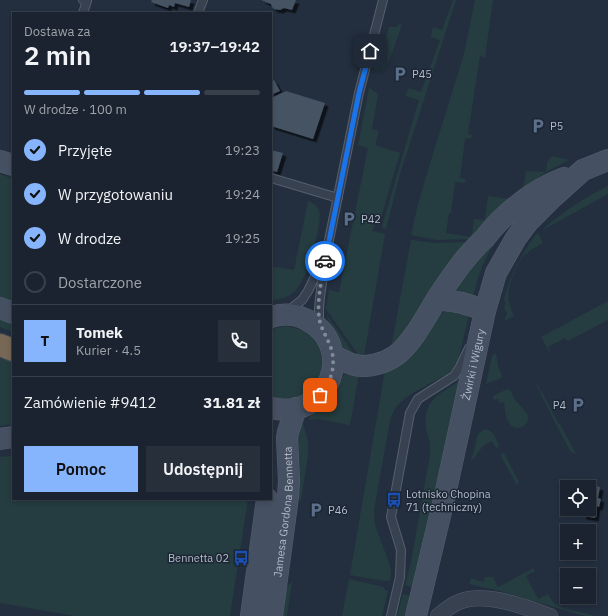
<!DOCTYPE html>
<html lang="pl">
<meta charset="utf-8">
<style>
:root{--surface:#1a232f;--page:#272f3b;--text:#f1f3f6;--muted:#9fa4aa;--line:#38404b;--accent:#86b4fd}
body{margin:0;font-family:"IBM Plex Sans",sans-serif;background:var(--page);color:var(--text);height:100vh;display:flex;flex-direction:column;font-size:15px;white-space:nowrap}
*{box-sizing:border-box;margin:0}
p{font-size:13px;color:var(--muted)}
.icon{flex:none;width:22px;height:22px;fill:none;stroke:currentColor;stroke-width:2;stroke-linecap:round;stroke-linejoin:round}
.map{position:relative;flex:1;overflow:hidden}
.drawer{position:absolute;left:12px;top:12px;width:260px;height:488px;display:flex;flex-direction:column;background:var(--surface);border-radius:0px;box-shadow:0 2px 6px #0003,0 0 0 1px var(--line)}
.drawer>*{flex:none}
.tools{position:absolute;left:560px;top:480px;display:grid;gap:8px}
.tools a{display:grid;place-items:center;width:36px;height:36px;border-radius:0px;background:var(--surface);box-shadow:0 2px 6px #0003,0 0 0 1px var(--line);font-size:20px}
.pin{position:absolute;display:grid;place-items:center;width:34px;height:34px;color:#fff;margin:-17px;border-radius:8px;box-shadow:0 2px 6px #0006}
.courier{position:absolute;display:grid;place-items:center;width:40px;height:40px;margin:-20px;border:3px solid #1a73e8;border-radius:50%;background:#fff;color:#222;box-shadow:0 1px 5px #0007}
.overview em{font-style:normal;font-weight:600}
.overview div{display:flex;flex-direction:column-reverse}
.overview{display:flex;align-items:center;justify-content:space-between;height:68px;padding:0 12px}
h1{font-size:26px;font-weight:600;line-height:30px}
.bar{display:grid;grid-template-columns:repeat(4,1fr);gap:6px 4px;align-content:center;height:48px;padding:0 12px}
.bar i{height:5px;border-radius:3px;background:var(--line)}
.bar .on{background:var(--accent)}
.bar p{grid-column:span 4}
.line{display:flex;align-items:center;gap:10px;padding:0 12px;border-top:1px solid var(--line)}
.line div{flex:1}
.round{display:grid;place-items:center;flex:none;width:42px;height:42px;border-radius:0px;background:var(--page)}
ol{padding:0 12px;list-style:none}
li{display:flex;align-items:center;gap:12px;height:44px}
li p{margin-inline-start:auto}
li .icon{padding:4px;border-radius:50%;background:var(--accent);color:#111;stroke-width:4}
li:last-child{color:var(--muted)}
li i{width:22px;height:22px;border:2px solid var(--line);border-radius:50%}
.button{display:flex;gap:8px;margin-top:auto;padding:8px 12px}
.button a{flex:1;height:46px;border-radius:0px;background:var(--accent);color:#111;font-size:16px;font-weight:600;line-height:46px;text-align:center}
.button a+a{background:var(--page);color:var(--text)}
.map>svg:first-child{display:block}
</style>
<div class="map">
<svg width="608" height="616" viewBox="0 0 608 616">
<defs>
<filter id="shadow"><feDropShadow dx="3.5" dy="3.5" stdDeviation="0" flood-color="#0009"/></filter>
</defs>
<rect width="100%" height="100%" fill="#232f3f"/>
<!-- green -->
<path fill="#253d40" d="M453,0h3l-56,174 -14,55 -3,-1 -1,-2 37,-126 -13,-4 1,-5 2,-3 12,4 19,-52 -9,-3 2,-10 9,3z
M475,0h18l-8,57 -5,-1 -12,78 5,1 -2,3 -6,1 -5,39 5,1 1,2 -2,2 -9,-1 -4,31h-2l-3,20 24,4 2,-3 2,-15 11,1 3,-24 22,3 -39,40 -34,1 -26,-5 6,-27 11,-38 36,-116z
M399,24l3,1 -14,39 -4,5 -11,2 9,-31h3l4,-13h8z
M369,88l2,1 7,5 -6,35 7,2 -4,14 25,8 -21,72 -4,-1 -3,7 13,3 -21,122h-5l-33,-47 3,-19 10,2 29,-144 -10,-3z
M552,156l17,4 -23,12 -23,17 3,-18 20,1 1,-10z
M0,174l13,5v125l-13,-4z
M608,186v8l-67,37c20,-18 43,-33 67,-45z
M308,201c5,2 9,4 11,10 4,9 -8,46 -12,57 -2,8 -7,18 -13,24 -7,6 -15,7 -23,9v-35l23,4z
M538,233l5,10c-5,3 -12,6 -16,10 -6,4 -9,12 -12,18 -7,17 -10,28 -1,45l-10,5 3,-8 -3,-5 2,-6 -2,-2c5,-20 13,-37 24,-54 3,-5 6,-10 10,-13z
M411,240l23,3 34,-1 -63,90 -14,16z
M491,241l3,3c-11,18 -16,32 -21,53l-13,-6 -8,-2z
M608,301v19l-40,21 -3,-3 -17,9 2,4 -1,1 -8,-15z
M450,311l12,1 5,3 1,4 -10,42 -6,9 -6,5c-13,7 -37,18 -47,29 -5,5 -7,11 -9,17l-16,89 1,15 15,40 1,8 -1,8h-6l-34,-6 35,-205 49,-54 10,-4z
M327,315l29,42 -11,-7 -3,-4 -5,-12 -9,-14z
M0,319l13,4v9l-13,-5z
M287,326c7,2 14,3 20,7 31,23 10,72 -27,66 -3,-1 -6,-2 -9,-3v-66l5,-2z
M496,353l2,14 4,8 -1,3 -15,6 6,-28z
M0,358l13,4v62l-13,2z
M345,374l6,1 8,-1 -9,51 -31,-6 -10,1 1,-5c11,-5 21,-12 27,-23 2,-6 3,-14 8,-18z
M461,380l-49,207 -7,-2 6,-23 19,-107c0,-5 0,-10 -1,-16 -1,-4 -3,-8 -3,-12 -4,-27 16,-34 35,-47z
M538,385l21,39h1l16,30 -3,-1 -3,-2 -30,-58 1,-1 -4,-6z
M507,389l3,1 4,8 14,17c2,9 -8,17 -16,11 -7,-5 -7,-16 -8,-24l-5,1v-4l-6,1v-4z
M303,423l5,18v15l-7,44 -4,-2 -1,-53 4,-18z
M486,429c8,2 10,10 13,17l-3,2 -4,-7 -9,5 -12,16 7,-28 5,-4z
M504,453l14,27 1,2 -2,3 -17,-30z
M13,456v43h235l-18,117h-155l-75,-13v-146z
M534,568l1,3 -9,5 12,23 10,-5c1,2 3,5 5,8 8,8 28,10 39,13v1h-7l-89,-26 -27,-6 2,-6 12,4 2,-5h8l5,10z
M349,579l35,8 1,3 3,1 -6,25h-40z
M292,582l-5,34h-5l4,-29z
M403,594l7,2 -5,20h-8z"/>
<!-- building -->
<path fill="#445264" filter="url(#shadow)" d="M152,0h39l-2,7 -14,-4 -1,4 -5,-2 -1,3 -17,-6z
M261,0h35l-4,10 -8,-2 -4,2 -6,-1 -2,-2 -1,-3z
M274,80l6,11 -9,4v-13z
M286,91l39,12 -12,36 -42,-13v-28z
M271,150l12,3 -6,19 -6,-2z
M588,485l12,2 -2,11 3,1 -2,8 -2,-1 -2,12 -12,-2 1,-7h5v-22h-2z"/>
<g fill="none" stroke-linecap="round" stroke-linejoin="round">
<!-- lane casing -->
<g stroke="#555f6d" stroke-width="10">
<path id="lane" d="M83,0l4,1 -4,12
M198,13l5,-13
M271,178l67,20
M288,311l14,-11 6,-9 14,-29
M321,326l-2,-7v-10l1,-12 6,-42 33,-162 24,-93
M391,616l9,-39 1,-27 -10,-33 19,-104 8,-14 14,-9 22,-14 6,-9 9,-19"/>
</g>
<!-- street casing -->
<g stroke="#555f6d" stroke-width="16">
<path id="street" d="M438,616c6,-5 13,-11 21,-14 25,-11 67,5 91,14"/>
</g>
<!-- secondary casing -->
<g stroke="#555f6d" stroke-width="22">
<g id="secondary">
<path d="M0,161l13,4"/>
<path d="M437,300c17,-1 32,4 48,11"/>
<path d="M0,308l13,5"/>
<path d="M271,317c12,-4 25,-3 36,3 50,26 23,102 -36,88"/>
<path d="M333,355c7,4 14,8 22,10 13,3 30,-2 40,-9 17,-12 32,-41 43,-59 8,-12 19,-28 28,-39 6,-7 12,-14 19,-20 6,-8 13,-16 20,-22 17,-16 37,-30 59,-38"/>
<path d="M0,439l13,-2"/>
<path d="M251,616l16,-117"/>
<path id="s1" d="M272,616l16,-119 1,-16 -2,-43 1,-6 8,-24"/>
<path id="s2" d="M416,616l29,-121 40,-184 11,-38 20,-35 12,-16 25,-25 30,-27 25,-10"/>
</g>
</g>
<!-- highway casing -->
<g stroke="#424c5a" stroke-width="24">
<path id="highway" d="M0,345l13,5"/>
</g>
<!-- lane -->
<use href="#lane" stroke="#37414f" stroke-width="8"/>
<!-- street -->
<use href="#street" stroke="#37414f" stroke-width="15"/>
<!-- secondary -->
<use href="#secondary" stroke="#455062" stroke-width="21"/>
<!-- highway -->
<use href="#highway" stroke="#766854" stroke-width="22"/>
</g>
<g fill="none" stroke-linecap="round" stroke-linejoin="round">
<!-- done -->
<path stroke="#818b99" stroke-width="4" stroke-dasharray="0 7.2" d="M320,395c13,-15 17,-34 9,-52 -4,-9 -9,-17 -10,-26 -2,-19 3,-38 6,-56"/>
<!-- route -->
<path stroke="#1a73e8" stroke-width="5" d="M325,261l34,-168 11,-42"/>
</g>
<!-- icons -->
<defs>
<g id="parking-bare" transform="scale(1.2)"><path d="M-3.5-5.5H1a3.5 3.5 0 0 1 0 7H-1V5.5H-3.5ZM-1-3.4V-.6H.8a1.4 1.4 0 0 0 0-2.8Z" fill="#5c6f8a" stroke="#1c2634" stroke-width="2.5" paint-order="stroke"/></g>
<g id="bus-bare" transform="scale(1.2)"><path d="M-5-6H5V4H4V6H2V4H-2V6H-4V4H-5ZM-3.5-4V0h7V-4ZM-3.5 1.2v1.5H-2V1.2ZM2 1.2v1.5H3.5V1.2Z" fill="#1a4fb4" stroke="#1c2634" stroke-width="2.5" paint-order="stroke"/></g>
</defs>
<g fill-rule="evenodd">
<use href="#parking-bare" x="400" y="74"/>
<use href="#parking-bare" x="538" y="126"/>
<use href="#parking-bare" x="349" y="219"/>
<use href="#parking-bare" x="578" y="405"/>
<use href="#bus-bare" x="394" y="500"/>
<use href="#parking-bare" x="316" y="510"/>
<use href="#bus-bare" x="241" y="558"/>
</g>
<g text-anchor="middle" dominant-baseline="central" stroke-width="3" stroke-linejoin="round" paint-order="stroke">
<!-- poi labels -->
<g font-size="11" fill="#b3bcca" stroke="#1c2634" text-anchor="start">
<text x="412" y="74">P45</text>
<text x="550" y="126">P5</text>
<text x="361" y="219">P42</text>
<text x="566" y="405" text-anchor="end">P4</text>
<text x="406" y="494">Lotnisko Chopina<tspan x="406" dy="13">71 (techniczny)</tspan></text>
<text x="328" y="510">P46</text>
<text x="229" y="558" text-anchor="end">Bennetta 02</text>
</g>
<!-- street labels -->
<g font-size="11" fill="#b3bcca" stroke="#1c2634">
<text stroke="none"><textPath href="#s2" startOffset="258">Żwirki i Wigury</textPath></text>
<text stroke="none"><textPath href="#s1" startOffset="105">Jamesa Gordona Bennetta</textPath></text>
</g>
</g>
</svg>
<div class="tools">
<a><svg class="icon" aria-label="locate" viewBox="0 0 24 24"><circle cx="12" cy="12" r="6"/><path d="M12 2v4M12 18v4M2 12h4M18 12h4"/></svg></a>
<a>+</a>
<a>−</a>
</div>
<div class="pin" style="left:320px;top:395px;background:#ea580c"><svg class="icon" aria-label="bag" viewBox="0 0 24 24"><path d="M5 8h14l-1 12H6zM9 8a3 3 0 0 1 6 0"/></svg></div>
<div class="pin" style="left:370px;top:51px;background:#1f2937"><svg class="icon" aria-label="home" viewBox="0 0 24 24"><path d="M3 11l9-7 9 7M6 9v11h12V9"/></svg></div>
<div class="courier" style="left:325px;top:261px"><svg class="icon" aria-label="car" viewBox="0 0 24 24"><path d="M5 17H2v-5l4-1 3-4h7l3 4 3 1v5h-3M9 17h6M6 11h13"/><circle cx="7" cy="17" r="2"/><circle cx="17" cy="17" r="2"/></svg></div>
<section class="drawer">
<div class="overview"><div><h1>2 min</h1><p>Dostawa za</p></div><em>19:37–19:42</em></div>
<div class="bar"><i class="on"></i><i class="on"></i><i class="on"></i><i></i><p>W drodze · 100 m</p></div>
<ol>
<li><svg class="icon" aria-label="check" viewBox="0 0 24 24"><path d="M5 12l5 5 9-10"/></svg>Przyjęte<p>19:23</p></li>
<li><svg class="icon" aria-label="check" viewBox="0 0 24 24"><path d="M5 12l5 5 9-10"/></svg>W przygotowaniu<p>19:24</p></li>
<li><svg class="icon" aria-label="check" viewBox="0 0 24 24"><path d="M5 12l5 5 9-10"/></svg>W drodze<p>19:25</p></li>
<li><i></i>Dostarczone</li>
</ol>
<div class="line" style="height:72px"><b class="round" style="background:var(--accent);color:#111">T</b><div><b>Tomek</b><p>Kurier · 4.5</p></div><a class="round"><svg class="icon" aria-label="phone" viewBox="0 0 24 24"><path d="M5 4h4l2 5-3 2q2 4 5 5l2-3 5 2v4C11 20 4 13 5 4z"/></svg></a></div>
<div class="line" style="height:52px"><div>Zamówienie #9412</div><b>31.81 zł</b></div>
<div class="button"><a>Pomoc</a><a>Udostępnij</a></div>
</section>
</div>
